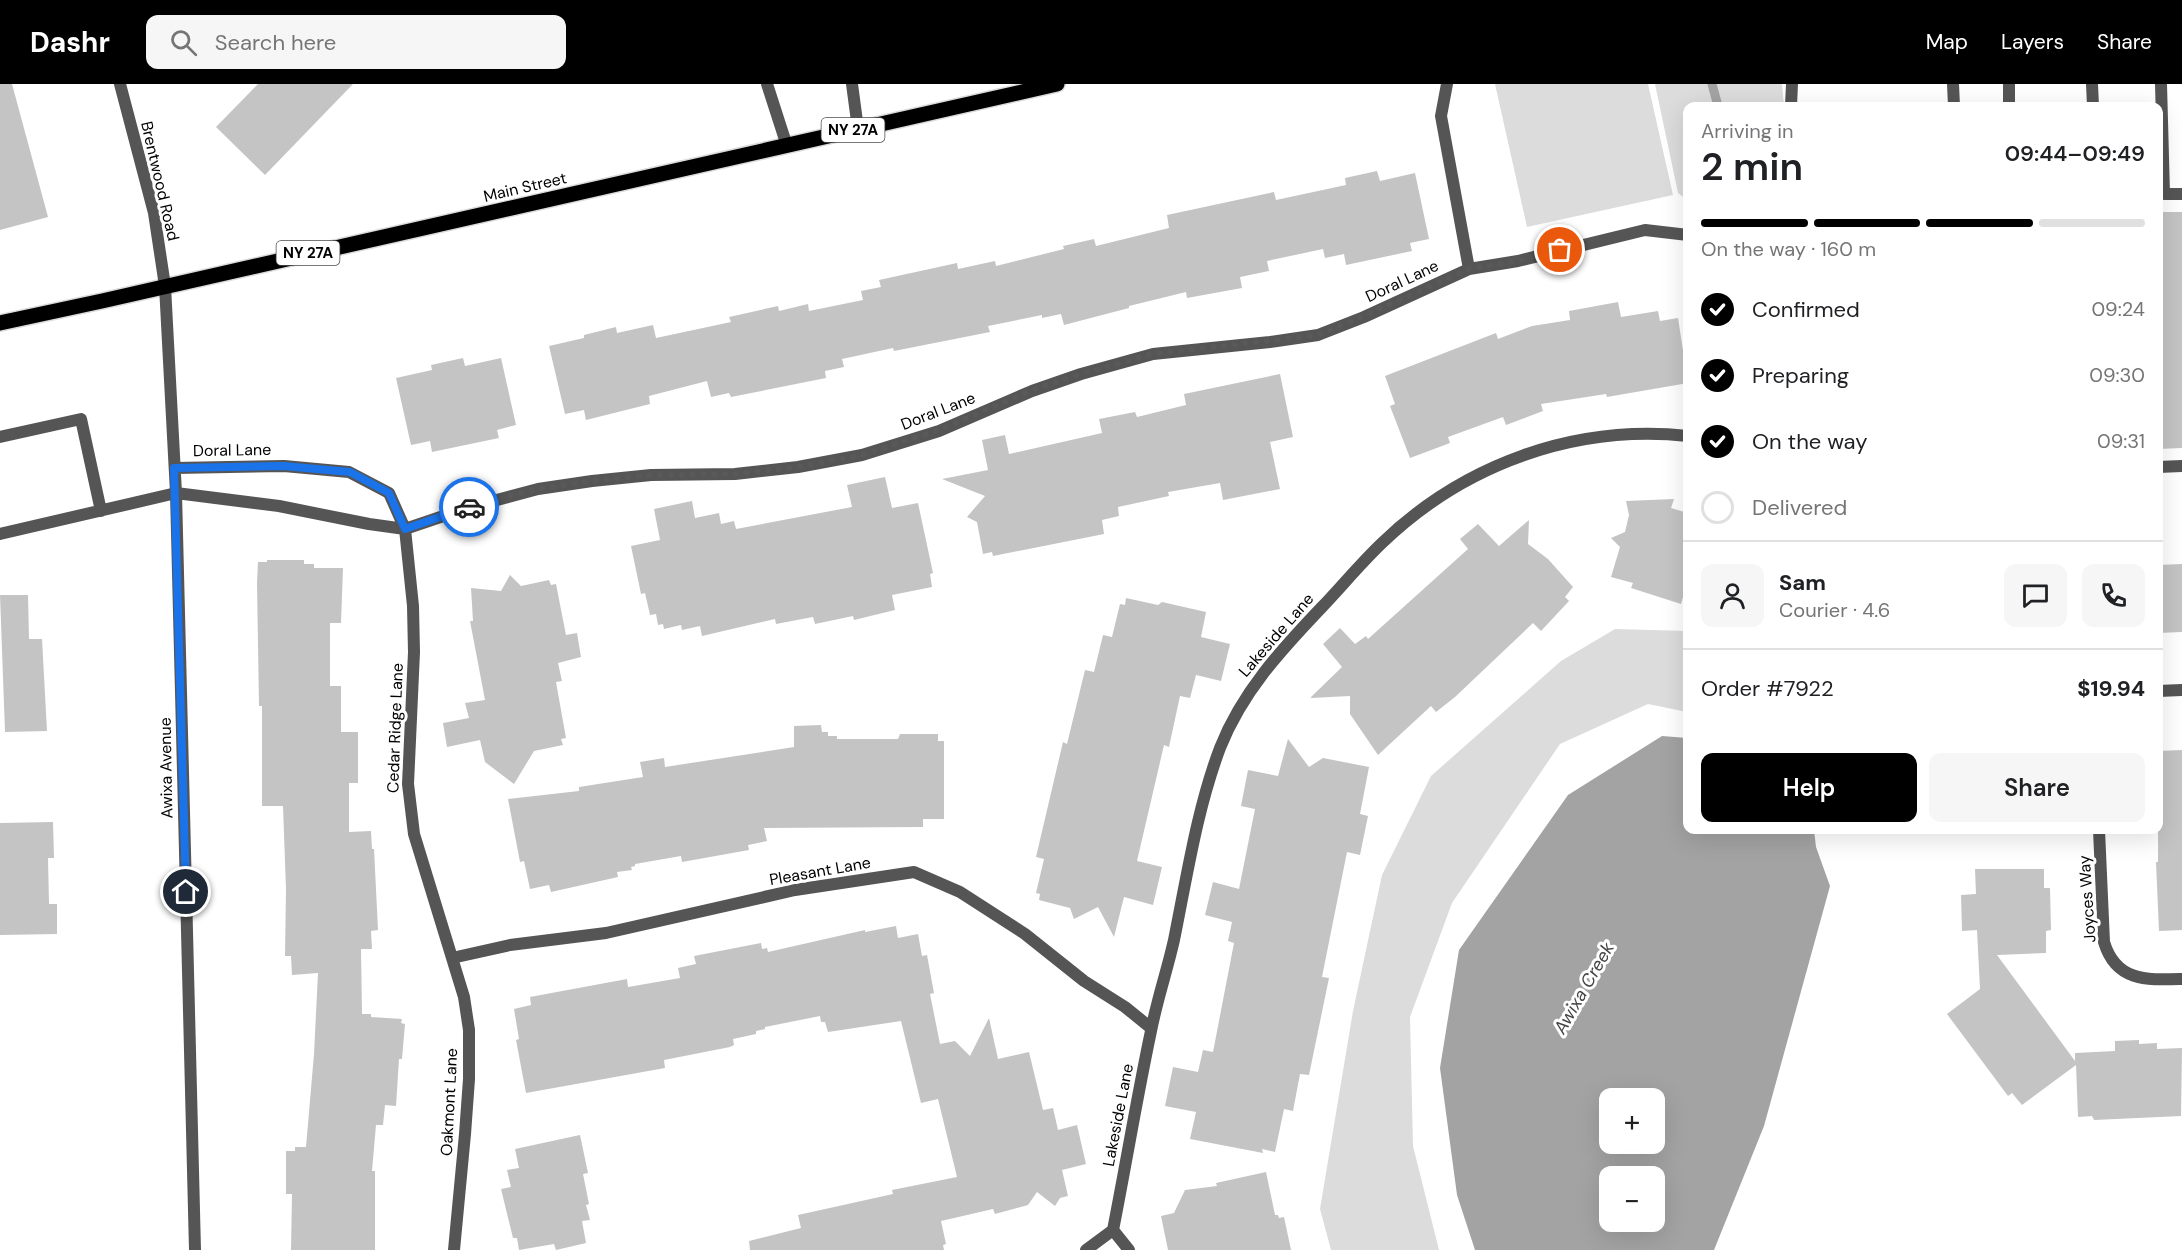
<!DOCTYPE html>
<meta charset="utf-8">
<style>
:root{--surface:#fff;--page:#f6f6f6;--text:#202124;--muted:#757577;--line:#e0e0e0;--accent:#000}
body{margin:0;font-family:"DM Sans",sans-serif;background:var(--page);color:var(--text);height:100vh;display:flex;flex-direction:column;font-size:22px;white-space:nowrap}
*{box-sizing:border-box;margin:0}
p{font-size:20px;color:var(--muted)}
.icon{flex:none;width:33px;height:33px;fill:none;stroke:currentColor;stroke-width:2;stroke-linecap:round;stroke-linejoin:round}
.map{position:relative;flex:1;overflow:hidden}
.sheet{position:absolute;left:1683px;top:18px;width:480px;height:732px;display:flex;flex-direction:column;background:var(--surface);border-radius:12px;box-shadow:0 6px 24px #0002}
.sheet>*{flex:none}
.fabs{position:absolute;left:1599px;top:1004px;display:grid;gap:12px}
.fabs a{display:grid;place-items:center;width:66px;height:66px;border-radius:12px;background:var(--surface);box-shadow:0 6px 24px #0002;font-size:30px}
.pin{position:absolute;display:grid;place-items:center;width:51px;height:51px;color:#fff;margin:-26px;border:3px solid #fff;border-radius:50%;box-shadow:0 2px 6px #0007}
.courier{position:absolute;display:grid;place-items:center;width:60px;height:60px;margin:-30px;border:4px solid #1a73e8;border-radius:50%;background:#fff;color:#222;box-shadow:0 2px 8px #0007}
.summary em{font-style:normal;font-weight:600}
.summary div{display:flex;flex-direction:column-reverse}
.summary{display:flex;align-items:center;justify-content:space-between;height:102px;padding:0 18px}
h1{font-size:39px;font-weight:600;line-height:45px}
.bar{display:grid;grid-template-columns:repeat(4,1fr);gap:9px 6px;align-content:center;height:72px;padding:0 18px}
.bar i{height:8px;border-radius:4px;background:var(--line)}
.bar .active{background:var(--accent)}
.bar p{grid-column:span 4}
.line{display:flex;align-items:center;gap:15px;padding:0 18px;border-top:2px solid var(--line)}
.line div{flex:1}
.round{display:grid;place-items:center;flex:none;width:63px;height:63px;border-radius:12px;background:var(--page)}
ol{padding:0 18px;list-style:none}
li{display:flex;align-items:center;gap:18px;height:66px}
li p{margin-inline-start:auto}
li .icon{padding:6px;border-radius:50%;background:var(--accent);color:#fff;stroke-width:4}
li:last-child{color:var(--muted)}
li i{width:33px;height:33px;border:3px solid var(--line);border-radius:50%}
.cta{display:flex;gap:12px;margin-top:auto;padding:12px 18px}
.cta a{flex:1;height:69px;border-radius:12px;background:var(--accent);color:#fff;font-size:24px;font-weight:600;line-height:69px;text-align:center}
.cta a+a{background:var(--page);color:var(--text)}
header{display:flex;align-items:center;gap:36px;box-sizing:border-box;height:84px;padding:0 30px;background:var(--accent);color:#fff}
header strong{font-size:28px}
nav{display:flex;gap:33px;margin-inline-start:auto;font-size:21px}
.search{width:420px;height:54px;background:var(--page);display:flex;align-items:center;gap:15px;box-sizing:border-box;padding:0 21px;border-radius:12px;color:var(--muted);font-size:22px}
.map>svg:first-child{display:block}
</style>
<header>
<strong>Dashr</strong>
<div class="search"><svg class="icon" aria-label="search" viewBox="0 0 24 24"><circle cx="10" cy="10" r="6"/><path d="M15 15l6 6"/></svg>Search here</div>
<nav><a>Map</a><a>Layers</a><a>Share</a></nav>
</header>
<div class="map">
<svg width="2182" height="1166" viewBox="0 0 2182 1166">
<rect width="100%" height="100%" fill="#fff"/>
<!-- green -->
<path fill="#dcdcdc" d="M1495,0h153l25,111 -146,32z
M1655,0h127l2,22h-96l-1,94 -9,-7z
M1615,545l72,2v81l-39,-8 -88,40 -108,159 -42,114 3,129 26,104h-108l-11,-41 33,-198 29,-136 49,-99 130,-115z"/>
<!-- water -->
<path fill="#a3a3a3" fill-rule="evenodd" d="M1662,652l25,2 1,92h126l2,17 14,39 -66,240 -50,124h-239l-18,-55 -17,-127 19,-118 109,-155zM1610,1014h44v45h-44zM1610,1092h44v45h-44z"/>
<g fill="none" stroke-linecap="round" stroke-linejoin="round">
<!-- stream -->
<path stroke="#a3a3a3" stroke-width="9" d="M1712,0l6,22"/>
</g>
<!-- building -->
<path fill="#c4c4c4" d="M0,0h12l36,133 -48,13z
M258,0h95l-88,91 -49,-48z
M1377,87l3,10 35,-8 14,66 -19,4 2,8 -66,14 -2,-11 -19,4 -2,-9 -56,12 2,10 -29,6 2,11 -55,10 -1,-6 -57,14v2l-65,17 -3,-11 -19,4v-3l-54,11 2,6 -96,19 -1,-3 -51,11 2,8 -19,4 1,7 -95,19 -2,-4 -18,4 -4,-16 -58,15 1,8 -64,16 -2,-10 -19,4 -16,-68 35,-8v-3l32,-8 1,6 36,-8 3,13 75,-16 -2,-5 49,-11 1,5 29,-7 1,7 54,-11 -2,-9 20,-4 -2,-7 78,-17 1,6 37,-8 1,5 68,-17 -1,-3 31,-7 2,7 73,-18 -2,-13 107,-23 2,8 70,-15 -1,-7z
M2158,128h24v236l-24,1z
M1618,218l3,15 37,-6 2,10 18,-3 10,65 -81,14 -1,-3 -65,10 2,7 -37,14 -3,-8 -55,20 2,6 -40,15 -20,-52 5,-2 -10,-28 111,-43 2,6 34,-13 38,-6 -1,-9z
M463,274l2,8 36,-8 15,67 -19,5 2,8 -67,14 -2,-11 -19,4 -15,-67 36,-8 -1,-5z
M1280,290l13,63 -23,5 10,47 -57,11 -3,-17 -52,9 1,4 -51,11 1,9 -17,4 2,14 -111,22 -1,-4 -9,2 -6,-32 -10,-5 18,-21 -43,-17 46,-9 -6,-30 23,-5 4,19 93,-21 -3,-14 36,-7 2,5 49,-12 -2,-11z
M885,393l7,31 26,-5 15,70 -3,1 2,13 -40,8 3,15 -41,10 -1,-4 -38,8 -2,-7 -37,7 -1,-5 -73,17 -2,-10 -18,4 -1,-5 -17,4 -1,-5 -5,1 -2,-11 -6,1 -5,-22 -4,1 -10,-48 29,-6 -6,-31 38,-8 3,17 24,-5 2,11 13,-3 2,8 116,-22 -5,-22z
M1674,415l-3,9 17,5v67l-7,24 -50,-16 2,-5 -22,-6 9,-30 -9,-9 14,-6 4,-17 -3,-14z
M1529,436l-1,24 20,15 25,28 -8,10 4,4 -28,30 -8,-8 -78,74 -19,15 -5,-6 -53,49 -28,-41v-18l-40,2 32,-31 -19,-23 17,-16 15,16 11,-8 2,3 100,-90 -8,-10 18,-15 21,22z
M267,476h37v4h10v4h29l-2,55h-11v63h11v46h17v51h-9v49l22,-1 1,18h2l4,81 -7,1 1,18h-11l1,65h9v3l31,2 -1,4 4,1 -3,35h-3l-3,47 -11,-1 -2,20h-7l-4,46h3v79h-84l1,-56h-6v-43h9v-4h11l8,-93 4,-81 -26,2 -1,-19h-6l1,-67 -3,-83h-21v-100h-3l-2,-123 1,-21h9z
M2182,480v68l-24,1v-68z
M510,491l11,11 28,-6 2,5 5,-1 10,51 11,-2 4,24 -23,6 4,18 -6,1 10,56 -5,1 2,6 -29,6 -20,33 -29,-22 -5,-22 -33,7 -4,-24 26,-5 -4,-15 20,-3 -15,-79h3l-2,-33 30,3z
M0,511h28l1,44h13l5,92 -42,1z
M1126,514l32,7 4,-3 44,10 -5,25 29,7 -9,37 -25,-6 -6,23 -10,-2 -11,51 -5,-2 -27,116 25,6 -9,38 -29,-8 -10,40 -16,-30 -24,12 -4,-11 -31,-8 1,-6 -4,-1 8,-34 -8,-2 27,-115 4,2 18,-74 9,2 9,-37 9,2 8,-33 5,1z
M821,641l1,7h6v4h9v3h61l2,-5h38v7h6v78h-21v8l-159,1 3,13 -19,4 1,5 -67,12 -1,-6 -46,8v2l-4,1 1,3 -15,2 1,5 -67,15 -2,-7 -19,4 -6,-28 -4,1 -12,-63 71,-8v-4l64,-10 -3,-15 24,-4 1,9 129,-20v-21z
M1288,655l21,28 14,-9 46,9 -9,47 8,2 -8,39 -13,-3 -25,125 7,1 -20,97 -9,-1 -7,37 -9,-2 -9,43 -13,-3 1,4 -73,-14 6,-27 -31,-6 8,-39 25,5 5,-22 10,2 21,-109 -6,-2 4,-19 -27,-7 8,-33 26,7 16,-80 -14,-3 7,-36 30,6z
M2182,666v180l-23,1 -3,-69h2v-111z
M53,738l1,36h-6l1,46h8v30l-57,1v-112z
M1975,785h69v19h6l1,42 -5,1v22l-49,2 78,106v-8l40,-2v-10l24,-1v4l18,-1v6l25,-1 -1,68 -87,4 -2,-4 -14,1 -2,-52 -54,40 -10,-12 -4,3 -61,-82 33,-25 -3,-59 -15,1 -1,-36 15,-1z
M896,842l2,12 20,-4 4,22 5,-1 7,38 -4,1 10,50 15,-3 15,15 19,-38 9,41 31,-7 14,58 10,-2 5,22 19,-5 9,39 -24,6 6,26 -8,2 -5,8 -18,-14 -9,13 -33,9 -2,-5 -52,12 5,23 -3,1 1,5h-194l-1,-9 52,-13 -3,-13 95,-21 -1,-4 65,-13 -19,-78 -17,4 -20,-82 -73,11 -3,-10h-4l-1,-6 -55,11v2l-9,2v3l-23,5 1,6 -4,2 -66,13 1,8 -139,25 -10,-53 3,-1 -5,-30 17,-4 -1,-8 97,-18 1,8 52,-9 -2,-10 18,-4 -2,-8 67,-13 1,6 5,-1 1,4 97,-22v2z
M580,1051l8,38 -5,1 6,30 -3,1 4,15 -8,1 4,22 -30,7 -2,-6 -35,6 -2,-12h-4l-12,-49 10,-2 -4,-17 12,-2 -4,-19z
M1266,1088l9,43h3l1,3 5,-1 7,33h-123l-7,-34 13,-3 11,-23 32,-4 -1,-3z"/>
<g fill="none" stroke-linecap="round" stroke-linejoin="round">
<!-- primary casing -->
<g stroke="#dbdbdb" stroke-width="18">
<path id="primary" d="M0,239l102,-22 955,-217"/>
</g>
<!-- service -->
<path stroke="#555" stroke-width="12" d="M767,0l20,62
M852,0l6,45
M1953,0l1,22
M2009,0v22
M2092,0l1,22
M2161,0l3,110h18
M1791,22l1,-22
M0,353l81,-18 20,92
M2158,383l24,-1
M0,450l176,-41"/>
<!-- minor -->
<path stroke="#555" stroke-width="12" d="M1447,0l-6,32 28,153
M165,202l11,207 19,757
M175,384l109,-2 65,6 40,21 16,36 8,77 1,46 -6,132 6,50 50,163 5,33v49l-4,55 -11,116
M176,409l103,13 90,18 36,5 62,-21 71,-19 54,-8 59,-6 84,-1 63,-7 64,-12 77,-24 93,-40 49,-17 72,-20 117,-12 48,-7 46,-18 105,-48 49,-8 127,-31 43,5
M2158,607l24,-1
M2099,746l5,112c12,40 43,38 78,37
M452,874l58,-13 96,-12 189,-43 119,-18 46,20 65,42 59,47 41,26 26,21
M1113,1146c13,-66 24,-133 38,-199 6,-31 16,-60 23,-91 13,-64 23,-131 46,-192 22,-56 61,-98 102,-141 20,-21 39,-44 60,-64 82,-79 193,-119 306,-107
M1113,1146l16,20
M1086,1166l27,-20"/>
<!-- tertiary -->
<path stroke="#555" stroke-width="12" d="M120,0l34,129 11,73"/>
<!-- primary -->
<use href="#primary" stroke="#000" stroke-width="15"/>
</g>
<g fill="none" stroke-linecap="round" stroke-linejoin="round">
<!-- done -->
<path stroke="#595959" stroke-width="6" stroke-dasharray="0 10.8" d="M469,423l69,-18 54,-8 59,-6 84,-1 63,-7 64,-12 77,-25 93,-40 49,-16 72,-20 165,-19 46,-19 105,-47 49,-8 42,-11"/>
<!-- route -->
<path stroke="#1a73e8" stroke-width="8" d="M186,808l-12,-424 110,-2 66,6 39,21 16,36 64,-22"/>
</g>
<g text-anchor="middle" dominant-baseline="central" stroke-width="6" stroke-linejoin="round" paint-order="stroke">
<!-- shield labels -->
<g fill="#fff" stroke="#4c4c4c" stroke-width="1.5">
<rect x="821.5" y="34" width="63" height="24" rx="4.5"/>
<rect x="276.5" y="157" width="63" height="24" rx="4.5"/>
</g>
<g font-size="15" font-weight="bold" fill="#000">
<text x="853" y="46">NY 27A</text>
<text x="308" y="169">NY 27A</text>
</g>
<!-- street labels -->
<g font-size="16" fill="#000" stroke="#fff">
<text transform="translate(160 97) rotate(77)">Brentwood Road</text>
<text transform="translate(525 103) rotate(-13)">Main Street</text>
<text transform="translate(1402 197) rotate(-25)">Doral Lane</text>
<text transform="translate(938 327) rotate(-21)">Doral Lane</text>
<text transform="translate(232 366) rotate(-1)">Doral Lane</text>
<text transform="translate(1276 551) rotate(-49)">Lakeside Lane</text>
<text transform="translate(395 644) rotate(-88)">Cedar Ridge Lane</text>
<text transform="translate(166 684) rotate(-91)">Awixa Avenue</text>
<text transform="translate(820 787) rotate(-10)">Pleasant Lane</text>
<text transform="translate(2087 815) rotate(-94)">Joyces Way</text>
<text transform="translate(449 1018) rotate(-87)">Oakmont Lane</text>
<text transform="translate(1118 1031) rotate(-79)">Lakeside Lane</text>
</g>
<!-- water labels -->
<g font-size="18" font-style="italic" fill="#444" stroke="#fff">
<text transform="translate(1584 904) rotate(-60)">Awixa Creek</text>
</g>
</g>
</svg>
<div class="fabs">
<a>+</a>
<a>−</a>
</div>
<div class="pin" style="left:1560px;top:166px;background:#ea580c"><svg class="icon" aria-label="bag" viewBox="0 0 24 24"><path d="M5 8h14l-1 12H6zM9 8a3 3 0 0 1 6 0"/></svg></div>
<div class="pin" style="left:186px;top:808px;background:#1f2937"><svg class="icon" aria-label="home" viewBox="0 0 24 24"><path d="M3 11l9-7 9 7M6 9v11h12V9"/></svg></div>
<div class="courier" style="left:469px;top:423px"><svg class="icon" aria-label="car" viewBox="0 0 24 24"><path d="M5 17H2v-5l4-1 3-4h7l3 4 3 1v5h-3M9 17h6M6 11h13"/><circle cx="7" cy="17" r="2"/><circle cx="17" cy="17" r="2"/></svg></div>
<section class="sheet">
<div class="summary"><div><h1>2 min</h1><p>Arriving in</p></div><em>09:44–09:49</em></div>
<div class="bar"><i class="active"></i><i class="active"></i><i class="active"></i><i></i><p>On the way · 160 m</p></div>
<ol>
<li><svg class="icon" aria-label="check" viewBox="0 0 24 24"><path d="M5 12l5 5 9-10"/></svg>Confirmed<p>09:24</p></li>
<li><svg class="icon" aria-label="check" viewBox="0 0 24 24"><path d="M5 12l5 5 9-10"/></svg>Preparing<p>09:30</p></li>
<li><svg class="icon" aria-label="check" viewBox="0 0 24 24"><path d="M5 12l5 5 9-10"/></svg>On the way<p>09:31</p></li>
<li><i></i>Delivered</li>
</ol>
<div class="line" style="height:108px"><a class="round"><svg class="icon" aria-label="person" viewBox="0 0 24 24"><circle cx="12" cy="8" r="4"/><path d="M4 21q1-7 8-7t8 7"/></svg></a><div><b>Sam</b><p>Courier · 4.6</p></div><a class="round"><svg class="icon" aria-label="chat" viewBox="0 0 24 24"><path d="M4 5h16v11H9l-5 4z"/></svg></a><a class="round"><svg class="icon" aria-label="phone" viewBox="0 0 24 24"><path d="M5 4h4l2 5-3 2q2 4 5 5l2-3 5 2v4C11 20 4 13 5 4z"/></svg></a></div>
<div class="line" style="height:78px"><div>Order #7922</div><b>$19.94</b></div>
<div class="cta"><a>Help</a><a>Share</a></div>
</section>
</div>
